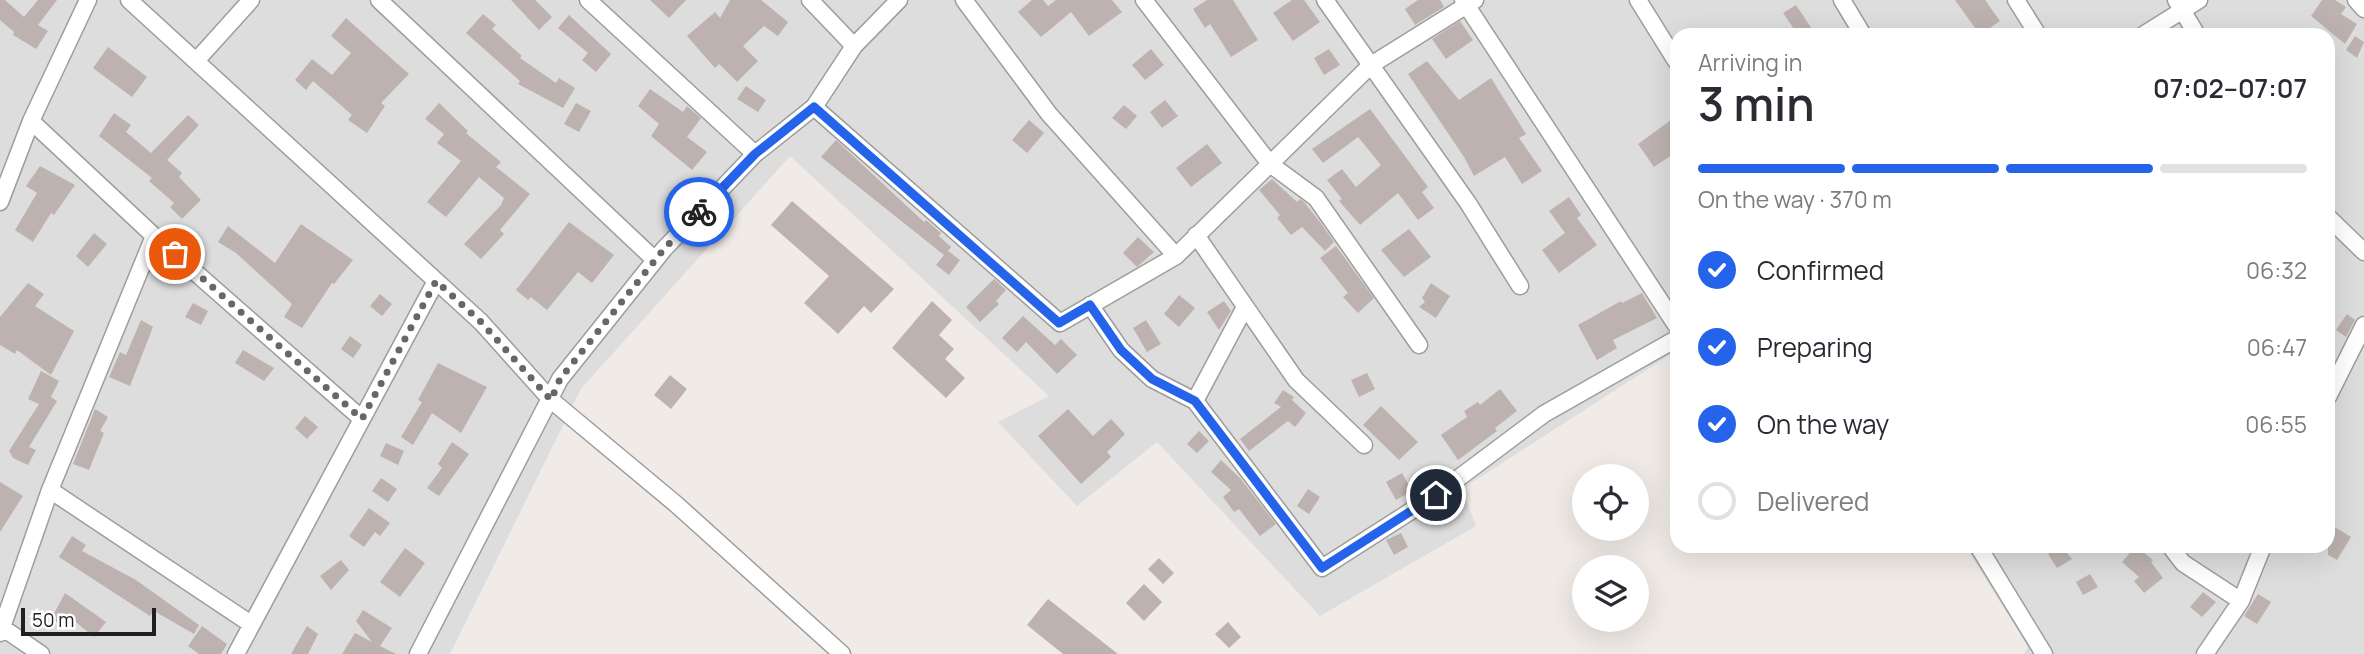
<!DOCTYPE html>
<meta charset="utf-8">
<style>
:root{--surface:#fff;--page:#f7f7f7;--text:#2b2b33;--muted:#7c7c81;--line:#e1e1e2;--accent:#2563eb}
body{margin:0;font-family:Manrope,sans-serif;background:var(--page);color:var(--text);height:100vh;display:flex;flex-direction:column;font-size:26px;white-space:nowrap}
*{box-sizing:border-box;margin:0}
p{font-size:23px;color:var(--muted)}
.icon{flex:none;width:38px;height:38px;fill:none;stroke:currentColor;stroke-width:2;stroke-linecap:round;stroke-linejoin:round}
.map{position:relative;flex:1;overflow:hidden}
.panel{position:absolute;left:1670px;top:28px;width:665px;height:525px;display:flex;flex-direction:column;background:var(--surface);border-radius:21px;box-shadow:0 7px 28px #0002}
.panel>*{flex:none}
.fabs{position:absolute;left:1572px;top:464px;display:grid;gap:14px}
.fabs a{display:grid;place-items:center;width:77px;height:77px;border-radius:50%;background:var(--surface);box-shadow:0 7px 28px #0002;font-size:35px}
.scale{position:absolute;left:21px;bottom:18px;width:135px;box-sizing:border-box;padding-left:7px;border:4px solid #202020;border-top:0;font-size:19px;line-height:24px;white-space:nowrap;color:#202020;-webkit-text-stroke:5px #fff;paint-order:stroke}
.pin{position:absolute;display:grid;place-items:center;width:60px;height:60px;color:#fff;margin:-30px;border:4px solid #fff;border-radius:50%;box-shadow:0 2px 7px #0007}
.courier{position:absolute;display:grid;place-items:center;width:70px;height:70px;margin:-35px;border:5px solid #2563eb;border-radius:50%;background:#fff;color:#222;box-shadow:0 2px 9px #0007}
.headline em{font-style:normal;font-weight:600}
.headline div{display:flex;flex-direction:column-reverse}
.headline{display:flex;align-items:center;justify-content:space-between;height:119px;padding:0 28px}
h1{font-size:46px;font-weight:600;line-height:52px}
.bar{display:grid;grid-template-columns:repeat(4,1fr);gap:10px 7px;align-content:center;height:84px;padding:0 28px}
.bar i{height:9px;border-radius:5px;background:var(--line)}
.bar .current{background:var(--accent)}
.bar p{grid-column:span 4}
ol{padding:0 28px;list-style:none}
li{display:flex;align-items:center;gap:21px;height:77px}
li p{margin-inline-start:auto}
li .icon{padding:7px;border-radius:50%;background:var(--accent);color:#fff;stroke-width:4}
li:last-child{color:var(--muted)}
li i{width:38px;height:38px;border:4px solid var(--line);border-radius:50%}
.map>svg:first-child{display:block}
</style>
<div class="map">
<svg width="2364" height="654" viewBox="0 0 2364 654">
<rect width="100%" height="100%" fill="#f0ebe7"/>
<!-- residential -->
<path fill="#dedddd" d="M0,0h2364v654h-340l4,-7 -63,-101h363v-511h-652v316l-214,138 14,37 -156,90 -163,-174 -80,64 -79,-84 51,-26 -259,-240 -209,233 -131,265h-450z"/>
<!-- building -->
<path fill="#bdb2b0" d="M0,0h5l19,17 14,-17h19l-19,25 10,6 -12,18 -23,-14 1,-3 -14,-12z
M511,0h24l17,17 -13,13z
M650,0h36l-17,18z
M730,0h31l27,22 -10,14 -14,-10 -21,20 15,15 -21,21 -18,-18 -4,4 -28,-32 28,-24 5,6z
M1032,0h11l5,6 8,-6h56l10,12 -33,24 -18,-24 -30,25 -23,-25z
M1207,0h26l25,40 -27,17 -21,-33 -5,4 -12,-19z
M1292,0h12l16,22 -27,19 -20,-28z
M1418,0h22l4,7 -29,18 -10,-16z
M1955,0h30l15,21 -20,14z
M2322,0h13l11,7 -5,7 16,10 -12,20 -34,-28z
M1796,5l20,30h-18l-15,-22z
M483,14l13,11 -4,4 30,27 -2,2 36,25 3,-5 16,10 -12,20 -45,-24 2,-3 -54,-48z
M569,15l42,39 -15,18 -14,-12 6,-7 -30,-25z
M346,18l63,56 -28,29 4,3 -18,27 -19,-13 4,-5 -39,-34 -7,9 -11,-10 17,-21 20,16 19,-22 -20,-17z
M1460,21l13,19 -27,19 -14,-20z
M2355,36l9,6 -7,16 -11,-8z
M108,47l39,30 -15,20 -39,-29z
M1151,49l13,16 -19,15 -13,-15z
M1329,49l11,16 -16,10 -10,-17z
M1427,61l32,39 32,-22 35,56 -7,4 23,33 -20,13 -17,-27 -31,19 -10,-19 -56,-83z
M746,86l20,14 -8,12 -21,-13z
M650,89l33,23 4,-6 14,12 -14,19 20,15 -15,18 -41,-34 8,-12 -21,-18z
M1165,100l13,16 -16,12 -12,-16z
M439,103l29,28 -2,2 35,29 -5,5 34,27 -30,36 4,4 -23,25 -17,-15 37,-39 3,-7 -25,-21 -33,40 -19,-15 34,-41 -24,-18 7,-9 -19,-15z
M576,103l15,8 -12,21 -15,-8z
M1124,105l13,11 -11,13 -14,-11z
M1370,109l58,78 -6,5 12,16 -16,12 -20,-27 -38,32 -21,-24 3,-2 -15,-19 15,-11 14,18 25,-22 -23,-28 -35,26 -11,-14z
M114,113l17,12 -5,7 25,21 37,-38 11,10 -32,35 15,13 -3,4 22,23 -19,19 -12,-12 4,-4 -25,-22 3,-3 -53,-42z
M1029,120l15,13 -17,20 -15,-13z
M1671,120l5,8v24l-22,15 -16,-23z
M836,140l88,82 2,-2 15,13 -2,3 12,11 -3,4 12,9 -11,15 -13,-10 8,-10 -123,-98z
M1207,144l15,19 -31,24 -15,-19z
M40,166l35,19 -21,30 -3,-2 -18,29 -18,-12 22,-37 -11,-7z
M1272,179l25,23 3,-3 4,3 16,20 14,20 -9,9 -23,-24 -11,8 -14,-17 3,-3 -21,-25z
M1569,197l12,18 -4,3 20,27 -38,28 -17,-23 23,-17 -16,-22z
M792,201l102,88 -23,24 -7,-7 -26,28 -34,-31 25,-27 -58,-51z
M569,222l45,33 -22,28 -14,-11 -31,38 -16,-13 -3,3 -12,-10z
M301,224l52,36 -19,24 -2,-1 -30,45 -18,-11 8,-13 -56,-51 -18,-11 10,-16 47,37z
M1409,229l22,28 -27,20 -23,-27z
M94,233l13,11 -19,23 -12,-11z
M1138,237l16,15 -17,15 -14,-14z
M1336,246l38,52 -16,15 -15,-16 5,-4 -28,-35z
M994,279l12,11 -10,11 3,3 -19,18 -14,-15z
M28,283l16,11 -9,12 39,25 -23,44 -34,-25 -2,4 -15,-9v-28z
M1431,283l19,13 -14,22 -17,-11 6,-5 -3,-4z
M1642,293l15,25 -44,22 4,8 -20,12 -19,-35 43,-24 1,2z
M380,294l12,10 -10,12 -12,-10z
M1179,295l16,13 -16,19 -15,-13z
M932,301l20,19 -13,15 15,14 -9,10 20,19 -19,20 -54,-50z
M1224,301l7,10 -12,19 -12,-18z
M193,303l15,8 -7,14 -16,-8z
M2347,314l8,6 -9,17 -10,-7z
M1023,316l32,29 6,-6 16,16 -20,19 -31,-32 -9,10 -15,-14z
M141,320l12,7 -23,59 -21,-9 11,-25 6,3z
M1146,320l15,24 -14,8 -14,-24z
M350,336l12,9 -9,13 -12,-9z
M243,350l31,18 -10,13 -29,-18z
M438,363l49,24 -26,46 -29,-20 -19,32 -12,-8 21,-35 -4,-2z
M41,371l18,10 -8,16 6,4 -28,46 7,3 -8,15 -15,-7 -4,-7 30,-47 -11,-5z
M1367,373l8,16 -16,8 -8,-17z
M670,375l17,14 -16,20 -17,-14z
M1500,389l17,22 -22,17 2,3 -39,29 -17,-25 26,-18 -3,-6 14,-9 2,3z
M1283,390l11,7 -2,3 14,13 -11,14 -7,-6 -39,30 -9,-12 41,-32 -7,-4z
M1381,406l37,36 -19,18 -36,-35z
M95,409l13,8 -8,14 4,2 -15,37 -16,-6z
M1068,409l25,27 18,-17 14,15 -18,18 4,5 -30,27 -43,-48z
M305,416l13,11 -11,12 -12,-11z
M1199,431l10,10 -12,12 -10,-9z
M452,442l17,12 -30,42 -12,-8 15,-20 -4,-4z
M386,443l18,8 -6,14 -18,-9z
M1221,460l19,18 36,46 -16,12 -21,-27 -5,3 -11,-15 8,-7 -20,-18z
M1402,473l10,18 -16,9 -10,-18z
M381,478l16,11 -9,13 -16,-11z
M0,482l23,14 -23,36z
M1308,489l12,8 -11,17 -12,-8z
M369,508l21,15 -10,13 -5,-4 -11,15 -15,-11z
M2333,526l18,11 -14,23 -9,-5v-20z
M1401,533l7,14 -14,8 -8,-15z
M72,536l14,9 -4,6 54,29 63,45 -5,9 -40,-23 -4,5 -91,-59z
M2061,546l11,13 -15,9 -9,-14z
M2136,546l17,14 -2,2 12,16 -19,15 -10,-12 5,-4 -17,-15z
M405,548l20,15 -25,34 -20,-15z
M1159,558l15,15 -11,11 -15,-15z
M341,560l8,10 -18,20 -11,-14z
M2090,574l8,13 -15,8 -7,-13z
M1144,584l18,18 -18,19 -18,-18z
M2203,592l13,10 -14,15 -12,-10z
M65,593l41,29 -12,15 -22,-18 -5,9 -16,-9z
M2258,594l13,8 -14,22 -13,-8z
M1048,599l70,55h-55l-36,-29z
M363,610l29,18 -12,18 16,8h-54l13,-21 17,9 -16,-21z
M1228,622l13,15 -12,11 -14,-14z
M202,626l25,18 -6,10h-22l-11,-8z
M307,626l11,8 -10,20h-17z"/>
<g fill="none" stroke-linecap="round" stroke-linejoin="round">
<!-- street casing -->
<g stroke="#9d9d9d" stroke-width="19">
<path id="street" d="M129,0l352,322 70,78 126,105 165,149
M379,0l276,260
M588,0l167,154
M810,0l44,46
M964,0l85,114 127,142
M1144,0l126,164 46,34 103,147
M1325,0l143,203 52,83
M1463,0l213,325
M1638,0l38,61
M1842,0l21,35
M2016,0l22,35
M2176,0l21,35
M2356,0l8,9
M2143,35l56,-35
M196,61l55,-61
M814,107l246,216 116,-67 195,-191 104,-65
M31,121l123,115 208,183
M0,202l31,-81 57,-121
M2328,217l36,35
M1196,235l100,145 68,65
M1090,305l31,45 31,29 43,22 127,167 114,-73 108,-81 132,-75
M2328,397l36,-72
M1195,401l50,-94
M50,490l201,134
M1978,546l66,108
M2170,546l13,17 58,38
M0,626l41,28
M0,633l50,-143 104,-254
M236,654l200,-373
M418,654l142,-275 104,-130 91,-95 59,-47 40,-61 45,-46
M2205,654l36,-53 22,-55"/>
</g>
<!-- street -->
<use href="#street" stroke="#fff" stroke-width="16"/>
</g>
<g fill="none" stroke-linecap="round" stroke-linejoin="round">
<!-- done -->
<path stroke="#696766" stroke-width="7" stroke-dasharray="0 12.6" d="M175,254l187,165 74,-138 45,41 70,78 9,-21 104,-130 35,-37"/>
<!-- route -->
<path stroke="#2563eb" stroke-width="9" d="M699,212l56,-58 59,-47 245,216 31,-18 31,45 31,29 43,22 127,167 114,-73"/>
</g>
</svg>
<div class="fabs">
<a><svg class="icon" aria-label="locate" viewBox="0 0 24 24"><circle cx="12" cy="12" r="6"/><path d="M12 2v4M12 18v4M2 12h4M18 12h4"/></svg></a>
<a><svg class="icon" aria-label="layers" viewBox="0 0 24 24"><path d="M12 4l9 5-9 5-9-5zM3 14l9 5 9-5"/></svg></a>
</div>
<div class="scale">50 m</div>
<div class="pin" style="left:175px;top:254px;background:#ea580c"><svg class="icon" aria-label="bag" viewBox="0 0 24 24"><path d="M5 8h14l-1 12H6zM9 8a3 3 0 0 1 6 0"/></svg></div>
<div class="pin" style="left:1436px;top:495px;background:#1f2937"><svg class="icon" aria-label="home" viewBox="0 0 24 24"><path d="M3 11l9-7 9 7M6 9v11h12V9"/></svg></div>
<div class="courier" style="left:699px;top:212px"><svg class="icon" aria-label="bike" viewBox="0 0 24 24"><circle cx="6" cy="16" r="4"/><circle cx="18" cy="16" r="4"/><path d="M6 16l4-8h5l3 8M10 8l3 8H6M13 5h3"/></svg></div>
<section class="panel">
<div class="headline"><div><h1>3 min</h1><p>Arriving in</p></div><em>07:02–07:07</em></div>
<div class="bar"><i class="current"></i><i class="current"></i><i class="current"></i><i></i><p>On the way · 370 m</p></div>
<ol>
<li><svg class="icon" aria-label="check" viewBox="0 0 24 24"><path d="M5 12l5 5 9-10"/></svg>Confirmed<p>06:32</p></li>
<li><svg class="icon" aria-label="check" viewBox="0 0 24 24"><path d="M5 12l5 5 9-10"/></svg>Preparing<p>06:47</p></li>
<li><svg class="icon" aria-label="check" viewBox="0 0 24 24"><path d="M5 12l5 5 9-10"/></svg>On the way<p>06:55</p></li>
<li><i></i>Delivered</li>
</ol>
</section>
</div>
